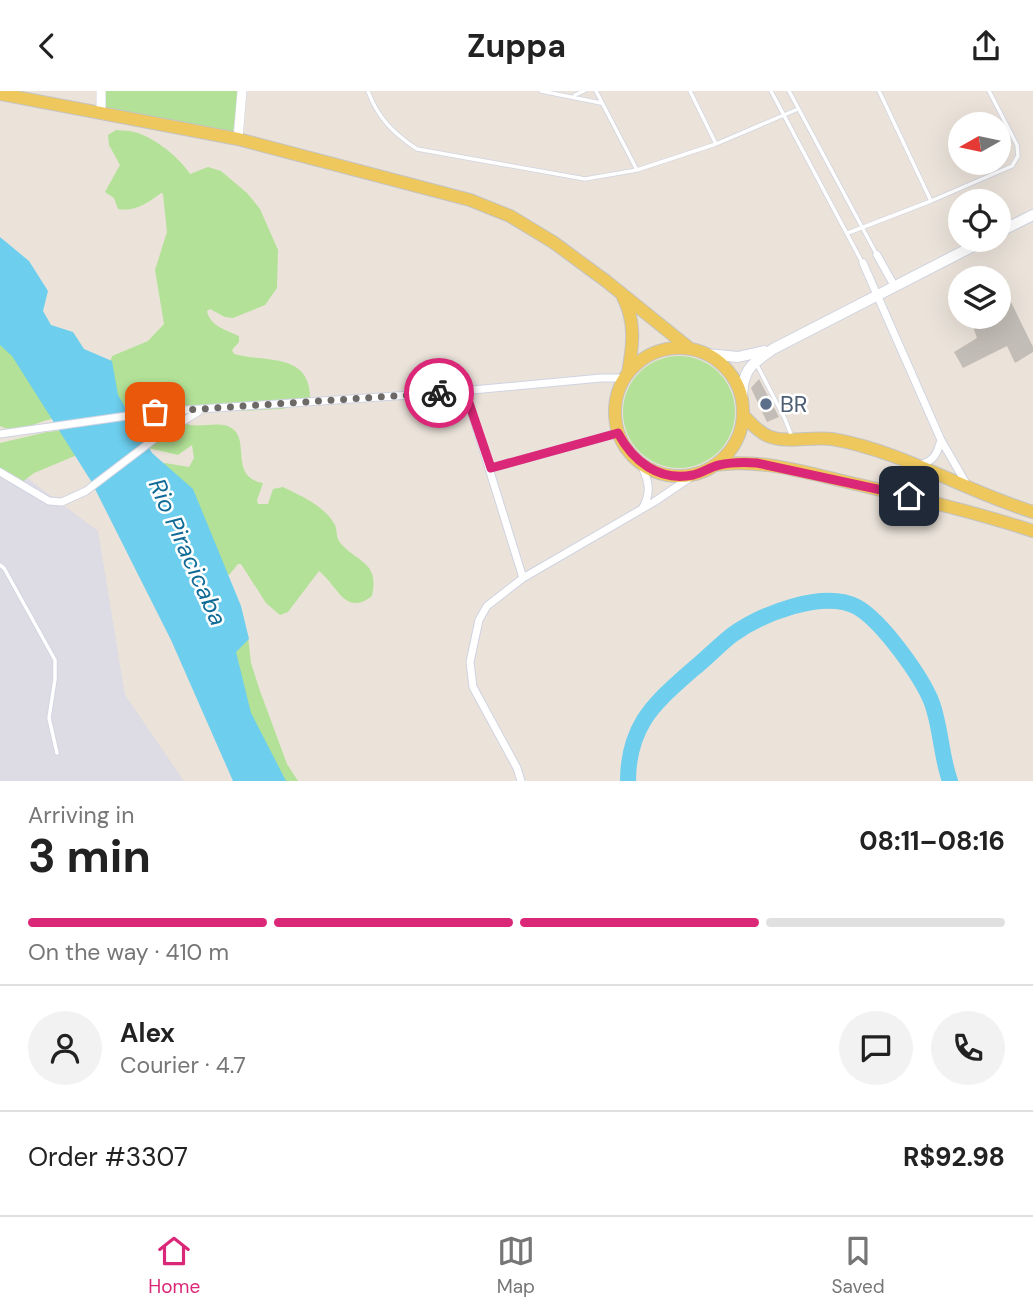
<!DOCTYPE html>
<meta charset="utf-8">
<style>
:root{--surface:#fff;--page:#f2f2f2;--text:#222;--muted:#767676;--line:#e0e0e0;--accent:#db2777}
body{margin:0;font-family:"DM Sans",sans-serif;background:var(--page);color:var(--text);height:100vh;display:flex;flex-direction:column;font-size:26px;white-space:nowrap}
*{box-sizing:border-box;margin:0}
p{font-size:23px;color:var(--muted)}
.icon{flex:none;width:38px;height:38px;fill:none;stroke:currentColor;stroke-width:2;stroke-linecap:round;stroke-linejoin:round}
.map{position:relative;height:690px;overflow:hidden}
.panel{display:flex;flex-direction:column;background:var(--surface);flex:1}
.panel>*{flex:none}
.needle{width:46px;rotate:261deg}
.controls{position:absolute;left:948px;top:21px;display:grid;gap:14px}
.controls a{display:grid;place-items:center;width:63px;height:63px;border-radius:50%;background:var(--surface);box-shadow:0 7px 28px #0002;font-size:35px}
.pin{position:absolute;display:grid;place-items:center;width:60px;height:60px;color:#fff;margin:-30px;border-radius:14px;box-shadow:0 4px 10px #0006}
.courier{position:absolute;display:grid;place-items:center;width:70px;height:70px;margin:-35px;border:5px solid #db2777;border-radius:50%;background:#fff;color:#222;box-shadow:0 2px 9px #0007}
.head em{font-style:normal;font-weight:700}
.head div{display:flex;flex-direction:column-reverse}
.head{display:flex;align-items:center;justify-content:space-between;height:119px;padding:0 28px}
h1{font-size:46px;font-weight:700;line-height:52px}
.bar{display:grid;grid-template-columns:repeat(4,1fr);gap:10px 7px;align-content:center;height:84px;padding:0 28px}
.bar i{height:9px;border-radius:5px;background:var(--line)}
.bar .current{background:var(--accent)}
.bar p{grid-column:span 4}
.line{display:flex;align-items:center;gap:18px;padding:0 28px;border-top:2px solid var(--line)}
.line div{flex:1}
.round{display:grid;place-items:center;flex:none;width:74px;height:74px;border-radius:37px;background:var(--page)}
header{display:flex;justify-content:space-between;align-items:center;height:91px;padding:0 28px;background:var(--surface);font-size:32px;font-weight:700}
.tabs{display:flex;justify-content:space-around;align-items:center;height:98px;border-top:2px solid var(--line);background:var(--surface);font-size:19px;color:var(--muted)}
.tabs a{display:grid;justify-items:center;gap:4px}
.tabs .current{color:var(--accent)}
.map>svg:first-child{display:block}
</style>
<header><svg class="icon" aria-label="back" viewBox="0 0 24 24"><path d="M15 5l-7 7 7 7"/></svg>Zuppa<svg class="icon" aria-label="share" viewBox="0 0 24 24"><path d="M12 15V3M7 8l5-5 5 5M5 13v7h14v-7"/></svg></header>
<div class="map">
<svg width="1033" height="690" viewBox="0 0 1033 690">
<rect width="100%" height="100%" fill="#ebe3da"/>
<!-- industrial -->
<path fill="#dddbe3" d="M0,375l23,9 75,56 27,164 59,86h-184z"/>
<!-- green -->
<path fill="#b2e197" d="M101,0h137l-5,42 -132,-21z
M116,39c6,1 13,0 18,2 20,5 45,25 56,42l18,-7 13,4 26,22 13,16 18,41 -1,38 -12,17 -32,13 -8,-1 -15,-8 -3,2c3,15 19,19 32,25v6l-7,8 2,4c30,9 78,-3 76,47l-28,8 -42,2 -53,-5 -7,2 -4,10c5,3 10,6 15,7 14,2 33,-5 43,5 15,14 -4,47 29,53l-6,17 1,4h10l5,-15 10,-2c18,9 42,19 52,38 3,8 0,13 7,20 19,19 37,18 30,51 -27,21 -34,-10 -53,-25l-31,41 -8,3 -14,-12 -25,-39h-3l-8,10 -6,2 -70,-112 11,-1 24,4 5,-9 -2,-13 -14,10 -30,-7 -71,7 -43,18 -13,10 -21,-12v-28l47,-11 77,-8 20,-7c-14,-4 -70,-1 -87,1 -20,2 -37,18 -57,8v-89l105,43 7,-24 36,-15 16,-17 -9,-54 12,-38 -4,-38 -2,-1c-13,10 -26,19 -43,16l-4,-11 -9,-6 15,-27 -11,-20 -1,-10z
M623 321a56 56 0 1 1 112 0a56 56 0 1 1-112 0Z
M219,499l29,46 3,27 9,28 27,73 11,17h-25l-23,-53z"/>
<!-- water -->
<path fill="#6dceed" d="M0,146l29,24 19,30 -5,20 8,14 22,7 11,17 28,12 6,34 34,58 41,36 48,117 8,33 -13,13 15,61 35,68h-53l-62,-141 -80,-159 -79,-125 -12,-11z"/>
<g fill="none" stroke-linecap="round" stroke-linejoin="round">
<!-- river -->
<path stroke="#6dceed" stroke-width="16" d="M628,690c0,-21 5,-43 16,-61 12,-19 31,-35 48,-50 14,-11 26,-24 40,-35 29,-21 92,-46 125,-28 25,14 65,70 75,96 9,25 9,53 18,78"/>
</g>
<!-- building -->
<path fill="#c3bdb7" d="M1011,211l22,45v5l-18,11 -8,-17 -44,22 -9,-16 23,-14 -5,-14 13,-7h14v-8z
M759,288l20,38 -12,5 -16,-34z"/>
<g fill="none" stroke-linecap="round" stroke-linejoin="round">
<!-- service casing -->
<g stroke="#cfd3e1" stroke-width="5">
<path id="service" d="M368,0c9,26 26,43 49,58l168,30 52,-9 79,-26 82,-35
M541,0l60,12
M596,0l41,79
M690,0l26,53
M771,0l91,171
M789,0l88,164
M879,0l52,110
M575,4l9,-4
M848,142l83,-32 81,-35 6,-10 -1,-11 -28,-54
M757,274l28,54 7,18
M0,474l4,3 51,92v19l-6,39 8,35"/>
</g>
<!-- minor casing -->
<g stroke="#cfd3e1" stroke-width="9">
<path id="minor" d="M877,164l18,32
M863,172l78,177 26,45
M465,300l58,187
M0,343l155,-22 285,-19 161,-15h23
M640,372c9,17 12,30 2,46
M918,374c16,-3 19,-11 23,-25
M491,377l127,-35
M0,381l49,29 13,1 24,-11 71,-54 41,-25
M521,690l-4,-13 -44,-81 -3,-25 9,-42 8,-14 36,-28 131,-76 40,-27"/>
</g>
<!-- tertiary casing -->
<g stroke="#cfd3e1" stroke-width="10">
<path id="tertiary" d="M101,21v-21
M238,48l4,-48"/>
</g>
<!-- secondary casing -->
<g stroke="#cfd3e1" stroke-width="12">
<path id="secondary" d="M999,141l34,-17
M707,263l31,3 26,-6
M742,309c0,-30 8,-35 31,-51l212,-109"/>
</g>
<!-- primary casing -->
<g stroke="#c3c3c3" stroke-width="14">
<path id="primary" d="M0,3l238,45 232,61 40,16 43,26 53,39 83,67
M623,206c13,25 10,48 5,76
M615 321a64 64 0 1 1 128 0a64 64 0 1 1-128 0Z
M743,324c7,7 15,17 25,21 19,8 43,0 64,3 70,12 133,52 201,73
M715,374c44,-7 88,7 132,17 63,15 125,29 186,49"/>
</g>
<!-- service -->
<use href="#service" stroke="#fff" stroke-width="3.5"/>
<!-- minor -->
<use href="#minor" stroke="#fff" stroke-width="7"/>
<!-- tertiary -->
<use href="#tertiary" stroke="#fff" stroke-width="9"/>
<!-- secondary -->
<use href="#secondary" stroke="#fff" stroke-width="10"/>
<!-- primary -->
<use href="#primary" stroke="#eec85c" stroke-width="12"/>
</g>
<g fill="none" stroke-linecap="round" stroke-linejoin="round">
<!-- done -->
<path stroke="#6c6966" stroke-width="7" stroke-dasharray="0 12.6" d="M155,321l284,-19"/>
<!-- route -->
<path stroke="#db2777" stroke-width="9" d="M439,302l26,-2 26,77 127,-35c15,28 41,49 75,42 9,-2 17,-8 26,-10 13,-3 25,-3 38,-2l152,33"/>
</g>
<!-- markers -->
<circle fill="#5c6f8a" stroke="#fff" stroke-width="2.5" cx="766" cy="313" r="7"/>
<g text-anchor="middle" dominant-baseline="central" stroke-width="5" stroke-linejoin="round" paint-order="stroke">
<!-- service labels -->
<g font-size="23" fill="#4e5e75" stroke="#fff" text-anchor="start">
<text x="780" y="313">BR</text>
</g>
<!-- water labels -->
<g font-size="24" font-style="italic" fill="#0f6b96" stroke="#fff">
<text transform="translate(188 461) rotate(66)">Rio Piracicaba</text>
</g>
</g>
</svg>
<div class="controls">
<a><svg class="needle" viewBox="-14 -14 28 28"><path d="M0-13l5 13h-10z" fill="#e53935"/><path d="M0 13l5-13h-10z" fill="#767676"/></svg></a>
<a><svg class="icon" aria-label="locate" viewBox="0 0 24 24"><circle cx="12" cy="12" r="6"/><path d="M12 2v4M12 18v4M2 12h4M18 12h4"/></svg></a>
<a><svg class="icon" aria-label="layers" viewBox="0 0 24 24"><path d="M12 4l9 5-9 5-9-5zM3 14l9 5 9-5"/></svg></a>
</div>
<div class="pin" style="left:155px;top:321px;background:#ea580c"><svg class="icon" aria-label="bag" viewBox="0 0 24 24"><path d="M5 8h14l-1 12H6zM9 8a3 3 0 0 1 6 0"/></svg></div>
<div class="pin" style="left:909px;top:405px;background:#1f2937"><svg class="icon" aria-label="home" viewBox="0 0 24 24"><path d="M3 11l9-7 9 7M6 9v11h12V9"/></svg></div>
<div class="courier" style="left:439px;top:302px"><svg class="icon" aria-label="bike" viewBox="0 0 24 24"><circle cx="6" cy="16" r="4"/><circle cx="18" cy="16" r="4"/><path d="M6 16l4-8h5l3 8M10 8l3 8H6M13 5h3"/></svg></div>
</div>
<section class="panel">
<div class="head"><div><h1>3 min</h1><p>Arriving in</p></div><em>08:11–08:16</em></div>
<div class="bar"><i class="current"></i><i class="current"></i><i class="current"></i><i></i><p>On the way · 410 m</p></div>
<div class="line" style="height:126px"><a class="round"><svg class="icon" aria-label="person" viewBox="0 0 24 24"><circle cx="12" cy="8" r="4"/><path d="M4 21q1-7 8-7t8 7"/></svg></a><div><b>Alex</b><p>Courier · 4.7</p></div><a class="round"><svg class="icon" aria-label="chat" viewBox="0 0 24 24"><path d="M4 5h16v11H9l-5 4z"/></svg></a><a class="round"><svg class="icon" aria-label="phone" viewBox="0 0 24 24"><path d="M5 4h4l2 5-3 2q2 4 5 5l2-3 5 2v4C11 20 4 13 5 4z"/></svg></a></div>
<div class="line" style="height:91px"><div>Order #3307</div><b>R$92.98</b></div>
</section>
<nav class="tabs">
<a class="current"><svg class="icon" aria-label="home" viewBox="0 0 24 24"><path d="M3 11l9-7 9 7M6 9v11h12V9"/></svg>Home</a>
<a><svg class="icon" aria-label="map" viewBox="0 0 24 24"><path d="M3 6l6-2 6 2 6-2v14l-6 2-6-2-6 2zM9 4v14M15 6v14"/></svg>Map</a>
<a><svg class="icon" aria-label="saved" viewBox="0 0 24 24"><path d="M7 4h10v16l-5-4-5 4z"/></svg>Saved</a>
</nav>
